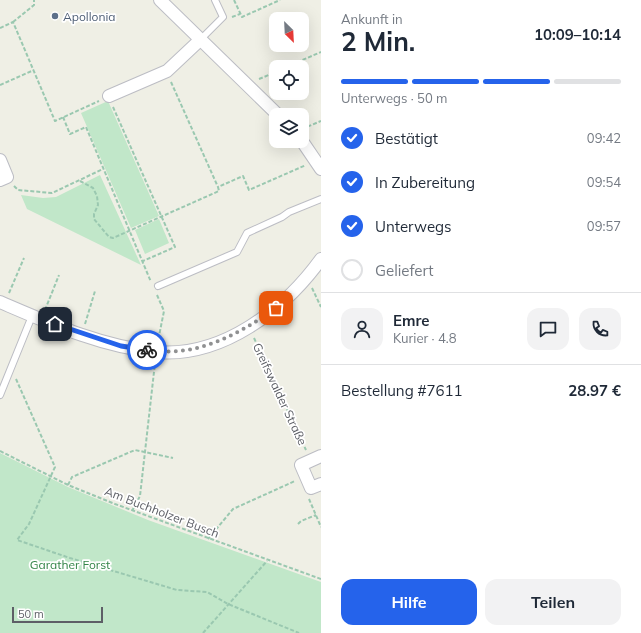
<!DOCTYPE html>
<html lang="de">
<meta charset="utf-8">
<style>
:root{--surface:#fff;--page:#f2f2f3;--text:#1f2937;--muted:#747a83;--line:#e0e1e3;--accent:#2563eb}
body{margin:0;font-family:Mulish,sans-serif;background:var(--page);color:var(--text);height:100vh;display:flex;flex-direction:column;font-size:15px;white-space:nowrap}
*{box-sizing:border-box;margin:0}
p{font-size:13px;color:var(--muted)}
.icon{flex:none;width:22px;height:22px;fill:none;stroke:currentColor;stroke-width:2;stroke-linecap:round;stroke-linejoin:round}
.map{position:relative;flex:1;overflow:hidden}
.details{display:flex;flex-direction:column;background:var(--surface);width:320px}
.details>*{flex:none}
.needle{width:26px;rotate:156deg}
.fabs{position:absolute;left:269px;top:12px;display:grid;gap:8px}
.fabs a{display:grid;place-items:center;width:40px;height:40px;border-radius:8px;background:var(--surface);box-shadow:0 4px 16px #0002;font-size:20px}
.scale{position:absolute;left:12px;bottom:10px;width:91px;box-sizing:border-box;padding-left:4px;border:2px solid #5d5f66;border-top:0;font-size:11px;line-height:14px;white-space:nowrap;color:#5d5f66;-webkit-text-stroke:3px #fff;paint-order:stroke}
.pin{position:absolute;display:grid;place-items:center;width:34px;height:34px;color:#fff;margin:-17px;border-radius:8px;box-shadow:0 2px 6px #0006}
.courier{position:absolute;display:grid;place-items:center;width:40px;height:40px;margin:-20px;border:3px solid #2563eb;border-radius:50%;background:#fff;color:#222;box-shadow:0 1px 5px #0007}
.summary em{font-style:normal;font-weight:700}
.summary div{display:flex;flex-direction:column-reverse}
.summary{display:flex;align-items:center;justify-content:space-between;height:68px;padding:0 20px}
h1{font-size:26px;font-weight:700;line-height:30px}
.bar{display:grid;grid-template-columns:repeat(4,1fr);gap:6px 4px;align-content:center;height:48px;padding:0 20px}
.bar i{height:5px;border-radius:3px;background:var(--line)}
.bar .selected{background:var(--accent)}
.bar p{grid-column:span 4}
.line{display:flex;align-items:center;gap:10px;padding:0 20px;border-top:1px solid var(--line)}
.line div{flex:1}
.round{display:grid;place-items:center;flex:none;width:42px;height:42px;border-radius:12px;background:var(--page)}
ol{padding:0 20px;list-style:none}
li{display:flex;align-items:center;gap:12px;height:44px}
li p{margin-inline-start:auto}
li .icon{padding:4px;border-radius:50%;background:var(--accent);color:#fff;stroke-width:4}
li:last-child{color:var(--muted)}
li i{width:22px;height:22px;border:2px solid var(--line);border-radius:50%}
.cta{display:flex;gap:8px;margin-top:auto;padding:8px 20px}
.cta a{flex:1;height:46px;border-radius:12px;background:var(--accent);color:#fff;font-size:16px;font-weight:700;line-height:46px;text-align:center}
.cta a+a{background:var(--page);color:var(--text)}
main{display:flex;flex:1;min-height:0}
.map>svg:first-child{display:block}
</style>
<main>
<div class="map">
<svg width="321" height="633" viewBox="0 0 321 633">
<rect width="100%" height="100%" fill="#efefe5"/>
<!-- green -->
<path fill="#c1e7c9" d="M108,101l51,115 -28,12 -50,-115z
M100,175l41,90 -114,-56 -6,-14 22,3 13,-1z
M159,219l10,24 -24,11 -10,-24z
M0,453l68,34 80,33 173,62v51h-321z"/>
<g fill="none" stroke-linecap="round" stroke-linejoin="round">
<!-- lane casing -->
<g stroke="#bcbdc4" stroke-width="8">
<path id="lane" d="M200,40l23,-23 -8,-17
M158,286l79,-34 10,-19 35,-16 7,-5 32,-13
M0,395l32,-79"/>
</g>
<!-- street casing -->
<g stroke="#bcbdc4" stroke-width="14">
<path id="street" d="M160,0l118,115
M109,96l58,-25 33,-31
M302,141l19,28
M0,160l7,17 -7,3
M0,302c49,21 102,45 156,50 66,6 128,-42 165,-93
M321,456l-20,9 10,23 10,-4"/>
</g>
<!-- path -->
<path stroke="#9ac8b0" stroke-width="2" stroke-dasharray="4 2" stroke-linecap="butt" d="M234,0l8,17 38,-17
M232,17l8,-3
M13,22l21,-17v-5
M0,28l13,-6 42,99 44,-20
M286,67l35,-15
M259,79l17,-7
M171,82l47,105
M0,85l34,-15
M113,107l62,140 -32,14
M63,117l7,17 16,-7 65,155
M302,129l19,-8
M80,181l13,7 4,8 1,9 -4,9v5l15,18 4,1 106,-47 -1,-4 25,-11 6,14 57,-25
M14,186l4,4 34,3 51,-24
M312,288l9,19
M9,293l15,-35
M157,295l7,16 -6,30
M45,310l14,-35
M85,324l10,-33
M254,338l52,112
M16,379l39,88 -26,57 -12,16 53,18 107,32 30,2 21,12 71,29
M0,451l68,34 47,19 206,75
M68,485l4,-8 63,-27 38,8
M309,499l12,28
M132,511l8,-15 15,-133
M298,524l3,-3 15,-6
M208,539l25,-30 62,-28
M203,633l64,-72"/>
<!-- lane -->
<use href="#lane" stroke="#fff" stroke-width="6"/>
<!-- street -->
<use href="#street" stroke="#fff" stroke-width="12"/>
</g>
<g fill="none" stroke-linecap="round" stroke-linejoin="round">
<!-- done -->
<path stroke="#909192" stroke-width="4" stroke-dasharray="0 7.2" d="M147,350c49,8 91,-15 129,-42"/>
<!-- route -->
<path stroke="#2563eb" stroke-width="5" d="M55,324l66,22 26,4"/>
</g>
<!-- markers -->
<circle fill="#5c6f8a" stroke="#fff" stroke-width="1.5" cx="55" cy="16" r="4"/>
<g text-anchor="middle" dominant-baseline="central" stroke-width="3.5" stroke-linejoin="round" paint-order="stroke">
<!-- service labels -->
<g font-size="12" fill="#4e5e75" stroke="#fff" text-anchor="start">
<text x="63" y="16">Apollonia</text>
</g>
<!-- street labels -->
<g font-size="12" fill="#5d5f66" stroke="#fff">
<text transform="translate(280 394) rotate(65)">Greifswalder Straße</text>
<text transform="translate(162 512) rotate(21)">Am Buchholzer Busch</text>
</g>
<!-- park labels -->
<g font-size="12" fill="#348548" stroke="#fff">
<text x="70" y="564">Garather Forst</text>
</g>
</g>
</svg>
<div class="fabs">
<a><svg class="needle" viewBox="-14 -14 28 28"><path d="M0-13l5 13h-10z" fill="#e53935"/><path d="M0 13l5-13h-10z" fill="#747a83"/></svg></a>
<a><svg class="icon" aria-label="locate" viewBox="0 0 24 24"><circle cx="12" cy="12" r="6"/><path d="M12 2v4M12 18v4M2 12h4M18 12h4"/></svg></a>
<a><svg class="icon" aria-label="layers" viewBox="0 0 24 24"><path d="M12 4l9 5-9 5-9-5zM3 14l9 5 9-5"/></svg></a>
</div>
<div class="scale">50 m</div>
<div class="pin" style="left:276px;top:308px;background:#ea580c"><svg class="icon" aria-label="bag" viewBox="0 0 24 24"><path d="M5 8h14l-1 12H6zM9 8a3 3 0 0 1 6 0"/></svg></div>
<div class="pin" style="left:55px;top:324px;background:#1f2937"><svg class="icon" aria-label="home" viewBox="0 0 24 24"><path d="M3 11l9-7 9 7M6 9v11h12V9"/></svg></div>
<div class="courier" style="left:147px;top:350px"><svg class="icon" aria-label="bike" viewBox="0 0 24 24"><circle cx="6" cy="16" r="4"/><circle cx="18" cy="16" r="4"/><path d="M6 16l4-8h5l3 8M10 8l3 8H6M13 5h3"/></svg></div>
</div>
<section class="details">
<div class="summary"><div><h1>2 Min.</h1><p>Ankunft in</p></div><em>10:09–10:14</em></div>
<div class="bar"><i class="selected"></i><i class="selected"></i><i class="selected"></i><i></i><p>Unterwegs · 50 m</p></div>
<ol>
<li><svg class="icon" aria-label="check" viewBox="0 0 24 24"><path d="M5 12l5 5 9-10"/></svg>Bestätigt<p>09:42</p></li>
<li><svg class="icon" aria-label="check" viewBox="0 0 24 24"><path d="M5 12l5 5 9-10"/></svg>In Zubereitung<p>09:54</p></li>
<li><svg class="icon" aria-label="check" viewBox="0 0 24 24"><path d="M5 12l5 5 9-10"/></svg>Unterwegs<p>09:57</p></li>
<li><i></i>Geliefert</li>
</ol>
<div class="line" style="height:72px"><a class="round"><svg class="icon" aria-label="person" viewBox="0 0 24 24"><circle cx="12" cy="8" r="4"/><path d="M4 21q1-7 8-7t8 7"/></svg></a><div><b>Emre</b><p>Kurier · 4.8</p></div><a class="round"><svg class="icon" aria-label="chat" viewBox="0 0 24 24"><path d="M4 5h16v11H9l-5 4z"/></svg></a><a class="round"><svg class="icon" aria-label="phone" viewBox="0 0 24 24"><path d="M5 4h4l2 5-3 2q2 4 5 5l2-3 5 2v4C11 20 4 13 5 4z"/></svg></a></div>
<div class="line" style="height:52px"><div>Bestellung #7611</div><b>28.97 €</b></div>
<div class="cta"><a>Hilfe</a><a>Teilen</a></div>
</section>
</main>
